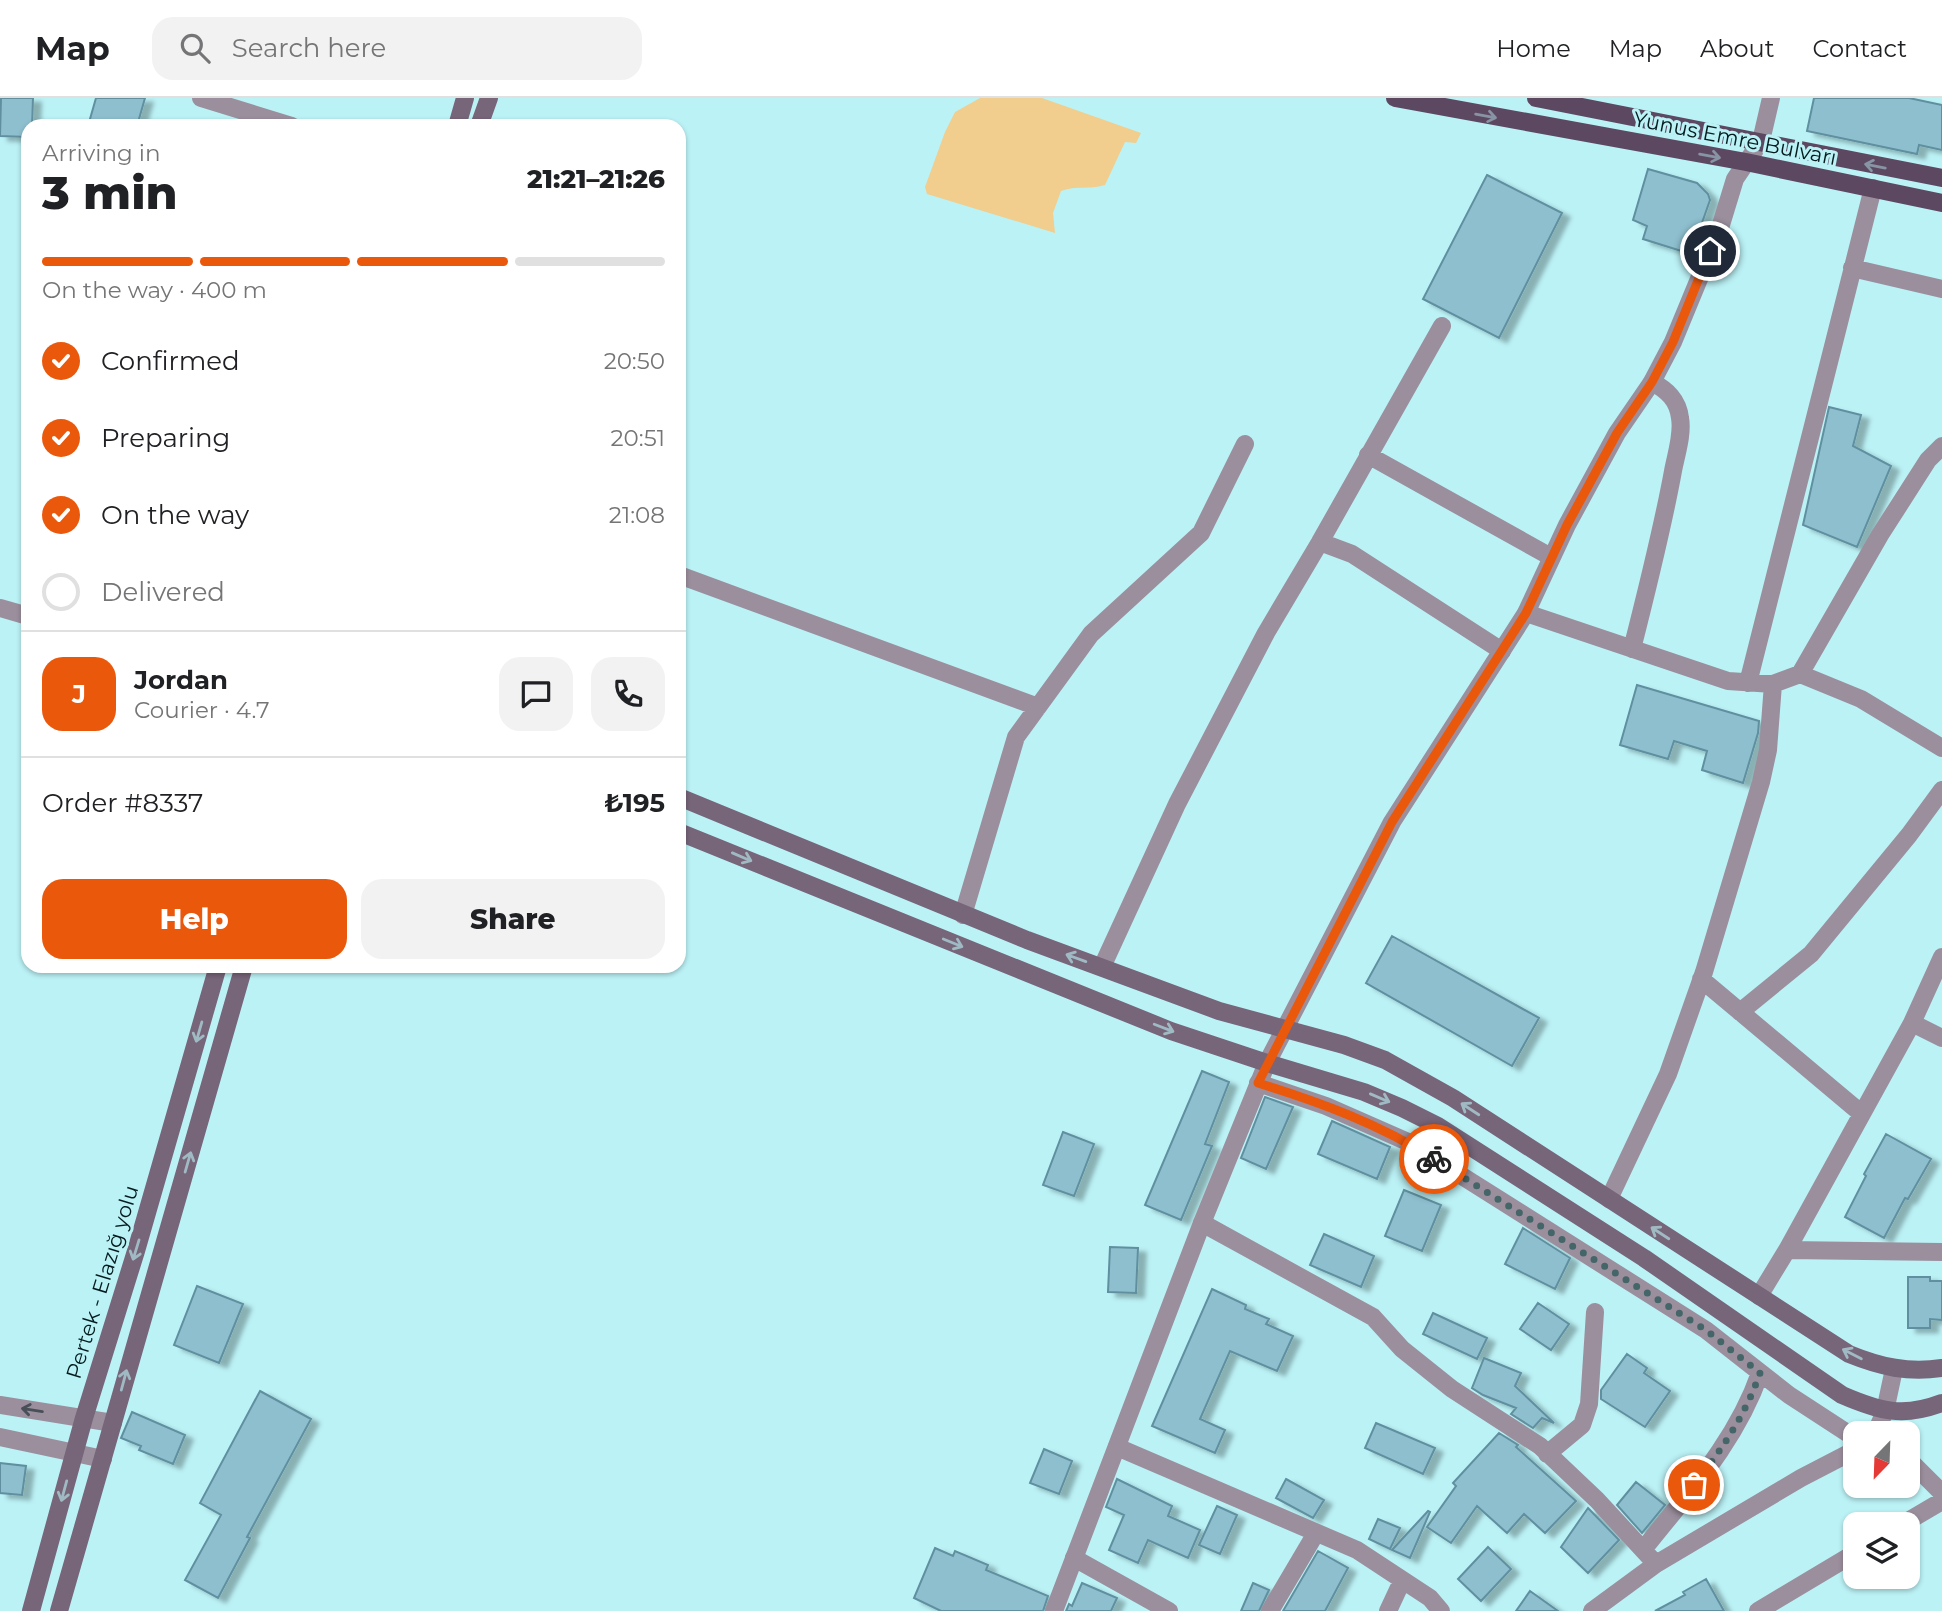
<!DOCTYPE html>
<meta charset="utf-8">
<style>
:root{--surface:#fff;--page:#f2f2f2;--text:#202124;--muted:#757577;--line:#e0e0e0;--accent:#ea580c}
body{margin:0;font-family:Montserrat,sans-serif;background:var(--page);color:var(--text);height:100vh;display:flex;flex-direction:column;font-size:26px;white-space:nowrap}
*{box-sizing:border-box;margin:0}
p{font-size:23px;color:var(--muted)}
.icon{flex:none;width:38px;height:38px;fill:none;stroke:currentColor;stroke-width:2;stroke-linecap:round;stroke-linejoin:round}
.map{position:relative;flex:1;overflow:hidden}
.details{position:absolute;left:21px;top:21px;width:665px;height:854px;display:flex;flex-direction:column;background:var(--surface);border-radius:21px;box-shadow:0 2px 5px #0004}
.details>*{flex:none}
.needle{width:46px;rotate:203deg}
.fabs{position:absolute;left:1843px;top:1323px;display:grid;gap:14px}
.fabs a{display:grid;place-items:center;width:77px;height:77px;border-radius:14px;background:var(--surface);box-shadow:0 2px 5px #0004;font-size:35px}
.pin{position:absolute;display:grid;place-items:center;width:60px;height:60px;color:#fff;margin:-30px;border:4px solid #fff;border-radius:50%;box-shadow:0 2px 7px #0007}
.courier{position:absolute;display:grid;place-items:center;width:70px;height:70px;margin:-35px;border:5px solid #ea580c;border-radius:50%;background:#fff;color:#222;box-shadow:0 2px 9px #0007}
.summary em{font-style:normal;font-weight:800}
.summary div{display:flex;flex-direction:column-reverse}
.summary{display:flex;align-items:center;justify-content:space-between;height:119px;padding:0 21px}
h1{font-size:46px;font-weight:800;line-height:52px}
.bar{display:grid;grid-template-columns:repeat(4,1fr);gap:10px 7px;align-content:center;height:84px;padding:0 21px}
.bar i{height:9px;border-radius:5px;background:var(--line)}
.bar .on{background:var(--accent)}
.bar p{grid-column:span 4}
.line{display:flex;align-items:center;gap:18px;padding:0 21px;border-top:2px solid var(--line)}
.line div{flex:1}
.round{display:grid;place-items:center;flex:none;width:74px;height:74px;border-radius:21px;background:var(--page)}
ol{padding:0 21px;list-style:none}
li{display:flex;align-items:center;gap:21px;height:77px}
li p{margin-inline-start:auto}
li .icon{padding:7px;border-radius:50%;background:var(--accent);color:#fff;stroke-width:4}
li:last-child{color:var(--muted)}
li i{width:38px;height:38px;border:4px solid var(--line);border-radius:50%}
.primary-button{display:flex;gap:14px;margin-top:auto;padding:14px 21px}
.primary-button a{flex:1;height:80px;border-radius:21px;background:var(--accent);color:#fff;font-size:28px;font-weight:800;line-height:80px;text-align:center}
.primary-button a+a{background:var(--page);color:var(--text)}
header{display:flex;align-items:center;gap:42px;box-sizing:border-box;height:98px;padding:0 35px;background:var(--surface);border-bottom:2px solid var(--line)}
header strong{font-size:33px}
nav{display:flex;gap:38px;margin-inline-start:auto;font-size:24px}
.search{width:490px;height:63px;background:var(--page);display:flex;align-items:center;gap:18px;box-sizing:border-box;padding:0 24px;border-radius:21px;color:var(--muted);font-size:26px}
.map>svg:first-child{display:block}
</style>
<header>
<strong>Map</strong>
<div class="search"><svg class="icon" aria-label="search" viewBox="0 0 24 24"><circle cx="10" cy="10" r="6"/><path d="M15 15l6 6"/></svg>Search here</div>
<nav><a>Home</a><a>Map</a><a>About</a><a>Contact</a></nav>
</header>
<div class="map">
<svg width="1942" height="1513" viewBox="0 0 1942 1513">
<defs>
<filter id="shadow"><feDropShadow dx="8" dy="4.5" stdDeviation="2" flood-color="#0004"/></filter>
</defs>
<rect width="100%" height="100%" fill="#bbf2f6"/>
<!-- green -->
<path fill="#f1cd8e" d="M980,0h62l99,35 -5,10 -11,-1 -20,43c-17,5 -28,0 -44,6l-8,22 2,20 -128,-39 -2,-7 20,-55 10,-20z"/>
<!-- building -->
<path fill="#8ebfcf" stroke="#6090a0" stroke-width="2" filter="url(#shadow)" d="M1,0h32l-1,28h-4v11l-28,-1z
M96,0h49l-8,28h-49z
M1814,0h95l33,7v45l-23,-5 -2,9 -110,-23z
M1648,71l49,14 11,11 2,6 -19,54 -48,-15 4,-13 -14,-6z
M1487,77l75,38 -63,125 -76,-39z
M1829,309l32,8 -8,31 38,20 -34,81 -54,-22z
M1637,587l122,36 -1,12 -15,50 -41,-13 5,-19 -33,-10 -6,18 -48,-14z
M1392,838l147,82 -27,48 -146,-83z
M1202,973l27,11 -24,62 7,2 -31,74 -36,-15z
M1265,999l28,10 -27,62 -25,-11z
M1332,1023l58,26 -13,32 -59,-25z
M1063,1034l31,12 -20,52 -31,-11z
M1886,1036l45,25 -23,40 -3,-1 -21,40 -39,-21 21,-41 -2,-2z
M1404,1092l37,15 -19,46 -37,-15z
M1523,1130l47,30 -15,31 -50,-25z
M1324,1136l50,22 -13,31 -51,-22z
M1110,1149l28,1 -2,45 -28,-1z
M1908,1179h22v4h12v39l-12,-1v9h-22z
M197,1188l46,18 -24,59 -45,-18z
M1212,1191l34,16 -1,4 24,10 -3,5 27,12 -16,35 -47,-20 -30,68 25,11 -10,23 -63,-27z
M1538,1205l31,21 -18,26 -31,-21z
M1433,1215l54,25 -10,21 -54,-25z
M1627,1256l20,14 -3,5 26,18 -25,36 -44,-28v-9z
M1484,1260l37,15 -6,13 39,37 -12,-5 -9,10 -22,-14 5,-6 -33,-13 -11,-7z
M260,1293l51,28 -64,118 3,1 -32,60 -33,-18 36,-65 -21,-12z
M132,1314l53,23 -12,29 -34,-14 2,-4 -20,-8z
M1376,1325l59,25 -12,26 -58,-26z
M1499,1335l19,12 -2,2 60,54 -31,32 -21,-19 -17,19 -30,-27 -26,37 -24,-16 29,-41 -3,-3z
M1044,1351l28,12 -13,33 -29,-11z
M0,1365l26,3 -4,29 -22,-2z
M1117,1381l55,27 -4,10 32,14 -12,28 -40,-18 -10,23 -29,-13 15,-35 -18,-8z
M1286,1381l38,21 -11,18 -37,-20z
M1636,1384l29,23 -23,28 -25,-28z
M1217,1408l20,9 -17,39 -21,-9z
M1588,1410l31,32 -31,33 -27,-26z
M1428,1413l2,1 -20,46 -18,-8z
M1378,1421l22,9 -10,21 -21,-10z
M1488,1449l23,22 -30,32 -23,-22z
M935,1450l18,8 2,-5 33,14 -2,5 62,26 -5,15h-102l-27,-13z
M1318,1453l30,17 -23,43h-42z
M1706,1481l18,32h-69l30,-16 -2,-3z
M1082,1485l35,15 -6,13h-45l3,-7 3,2z
M1253,1485l16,7 -10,21h-18z
M1530,1493l28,20h-42z"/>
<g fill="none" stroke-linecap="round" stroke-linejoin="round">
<!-- minor -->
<path stroke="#9b8f9d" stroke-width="18" d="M201,0l91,28
M1852,170l90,21
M1368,357l183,102
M1320,444l122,-216
M679,477l359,132
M0,510l28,8
M1526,515l202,68 45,3 27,-10 61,25 81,49
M1632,551c15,-59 30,-118 41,-178 3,-16 10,-37 7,-53 -2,-18 -13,-28 -28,-36
M1800,576l80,-139 48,-75 14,-14
M1748,585l125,-495
M963,817l53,-178 75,-103 110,-101 44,-89
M1102,869l75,-163 89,-171 54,-91 32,12 150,97
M1701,881l161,135
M1740,914l71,-58 98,-119 33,-45
M1912,925l30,15
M1258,985l68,23 82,36 298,188 83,65 66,43
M1609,1101l59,-125 36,-102 57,-190 7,-32 5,-66
M1202,1125l171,94 29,32 50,40 88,57 57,54 59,64
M1787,1152l155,2
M1759,1198l28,-46 125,-227 30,-66
M1877,1332l8,-19 9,-42
M1117,1349l240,103 73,48 11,13
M1547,1356l35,-29 7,-21 6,-92
M1908,1361l34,34
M1903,1426l39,-23
M1643,1452c45,-57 93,-108 117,-177
M1074,1460l95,53
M1270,1513l46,-78
M1388,1513l14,-30
M1592,1513l64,-47 145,-86 54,-28
M1758,1513l97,-58"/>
<!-- tertiary -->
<path stroke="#9b8f9d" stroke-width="18" d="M0,1307l113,18
M0,1339l103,22
M1054,1513l148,-388 65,-160 125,-241 134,-209 41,-88 50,-92 35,-51 21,-40 47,-114 15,-49 26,-38 10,-43"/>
<!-- secondary -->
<path stroke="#77657a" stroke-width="18" d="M457,28l8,-28
M479,28l10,-28
M679,699l348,143 192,71 125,34 41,15 68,38 396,256c32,13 59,19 93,14
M679,734l492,199 96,32 97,29 38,16 36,18 206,132 198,137c37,16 61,23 100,8
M31,1513l53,-193 52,-167 82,-285
M59,1513l185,-645"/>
<!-- primary -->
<path stroke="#5d4861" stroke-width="18" d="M1395,0l351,64 196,41
M1536,0l406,80"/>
</g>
<!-- one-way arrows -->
<defs><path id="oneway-shaft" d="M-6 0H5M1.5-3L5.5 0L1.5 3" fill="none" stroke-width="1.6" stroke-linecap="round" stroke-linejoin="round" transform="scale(1.75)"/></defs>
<g stroke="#8794a4">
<use href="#oneway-shaft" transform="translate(1486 18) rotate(10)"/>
<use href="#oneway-shaft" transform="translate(1710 58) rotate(10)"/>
<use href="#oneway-shaft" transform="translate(1875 68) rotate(-169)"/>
</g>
<g stroke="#a0bac4">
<use href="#oneway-shaft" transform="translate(742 759) rotate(23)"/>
<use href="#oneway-shaft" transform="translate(953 845) rotate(22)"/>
<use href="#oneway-shaft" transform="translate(1076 860) rotate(-160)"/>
<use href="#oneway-shaft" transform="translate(1164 930) rotate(21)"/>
<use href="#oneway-shaft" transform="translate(199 934) rotate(106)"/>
<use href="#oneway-shaft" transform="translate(1380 1000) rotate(23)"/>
<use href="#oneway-shaft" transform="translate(1470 1011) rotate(-147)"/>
<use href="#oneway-shaft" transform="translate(188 1064) rotate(-74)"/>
<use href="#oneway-shaft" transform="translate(1660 1135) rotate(-147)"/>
<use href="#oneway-shaft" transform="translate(136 1152) rotate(107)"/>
<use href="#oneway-shaft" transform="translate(1852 1256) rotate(-153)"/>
<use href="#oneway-shaft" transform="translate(124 1282) rotate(-75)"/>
<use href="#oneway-shaft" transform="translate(64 1393) rotate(105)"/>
</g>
<use stroke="#484f57" href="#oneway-shaft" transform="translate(32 1312) rotate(-171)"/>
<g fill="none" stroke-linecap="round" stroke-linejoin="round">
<!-- done -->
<path stroke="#456669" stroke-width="7" stroke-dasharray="0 12.6" d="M1434,1061l272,171 54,43c-15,43 -38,76 -66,112"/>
<!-- route -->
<path stroke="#ea580c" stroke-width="9" d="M1434,1061c-54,-35 -115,-57 -176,-76l134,-261 134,-209 41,-88 50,-92 35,-51 21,-40 37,-91"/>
</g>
<g text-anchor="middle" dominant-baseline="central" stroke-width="6" stroke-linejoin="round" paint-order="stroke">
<!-- street labels -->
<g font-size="21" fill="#051b1d" stroke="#bbf2f6">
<text transform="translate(1735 40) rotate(11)">Yunus Emre Bulvarı</text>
<text transform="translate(102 1184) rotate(-73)">Pertek - Elazığ yolu</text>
</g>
</g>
</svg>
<div class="fabs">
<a><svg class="needle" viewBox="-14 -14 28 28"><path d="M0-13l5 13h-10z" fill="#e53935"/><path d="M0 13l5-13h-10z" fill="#757577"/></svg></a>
<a><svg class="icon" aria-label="layers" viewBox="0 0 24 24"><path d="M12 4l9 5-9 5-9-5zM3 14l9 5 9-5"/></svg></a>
</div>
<div class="pin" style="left:1694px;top:1387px;background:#ea580c"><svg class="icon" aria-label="bag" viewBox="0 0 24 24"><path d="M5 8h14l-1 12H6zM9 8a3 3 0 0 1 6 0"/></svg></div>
<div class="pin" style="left:1710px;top:153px;background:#1f2937"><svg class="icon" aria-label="home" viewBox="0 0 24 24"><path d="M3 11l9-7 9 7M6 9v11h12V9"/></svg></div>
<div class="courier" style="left:1434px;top:1061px"><svg class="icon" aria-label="bike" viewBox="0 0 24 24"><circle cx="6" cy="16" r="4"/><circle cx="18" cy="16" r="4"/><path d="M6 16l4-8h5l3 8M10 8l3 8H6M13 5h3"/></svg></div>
<section class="details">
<div class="summary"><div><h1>3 min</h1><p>Arriving in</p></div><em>21:21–21:26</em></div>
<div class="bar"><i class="on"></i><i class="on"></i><i class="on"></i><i></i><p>On the way · 400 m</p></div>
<ol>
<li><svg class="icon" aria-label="check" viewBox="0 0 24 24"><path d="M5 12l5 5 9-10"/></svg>Confirmed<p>20:50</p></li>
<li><svg class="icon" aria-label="check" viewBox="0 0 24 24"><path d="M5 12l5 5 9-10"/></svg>Preparing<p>20:51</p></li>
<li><svg class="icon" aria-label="check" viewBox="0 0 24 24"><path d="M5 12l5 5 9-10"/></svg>On the way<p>21:08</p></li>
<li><i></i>Delivered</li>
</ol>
<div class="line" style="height:126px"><b class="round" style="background:var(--accent);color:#fff">J</b><div><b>Jordan</b><p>Courier · 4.7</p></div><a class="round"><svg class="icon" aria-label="chat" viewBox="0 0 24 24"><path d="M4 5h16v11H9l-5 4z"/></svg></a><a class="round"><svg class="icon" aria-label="phone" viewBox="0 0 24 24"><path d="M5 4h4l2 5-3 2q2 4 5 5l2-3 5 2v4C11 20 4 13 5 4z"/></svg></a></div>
<div class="line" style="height:91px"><div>Order #8337</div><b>₺195</b></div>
<div class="primary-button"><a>Help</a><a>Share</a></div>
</section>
</div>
